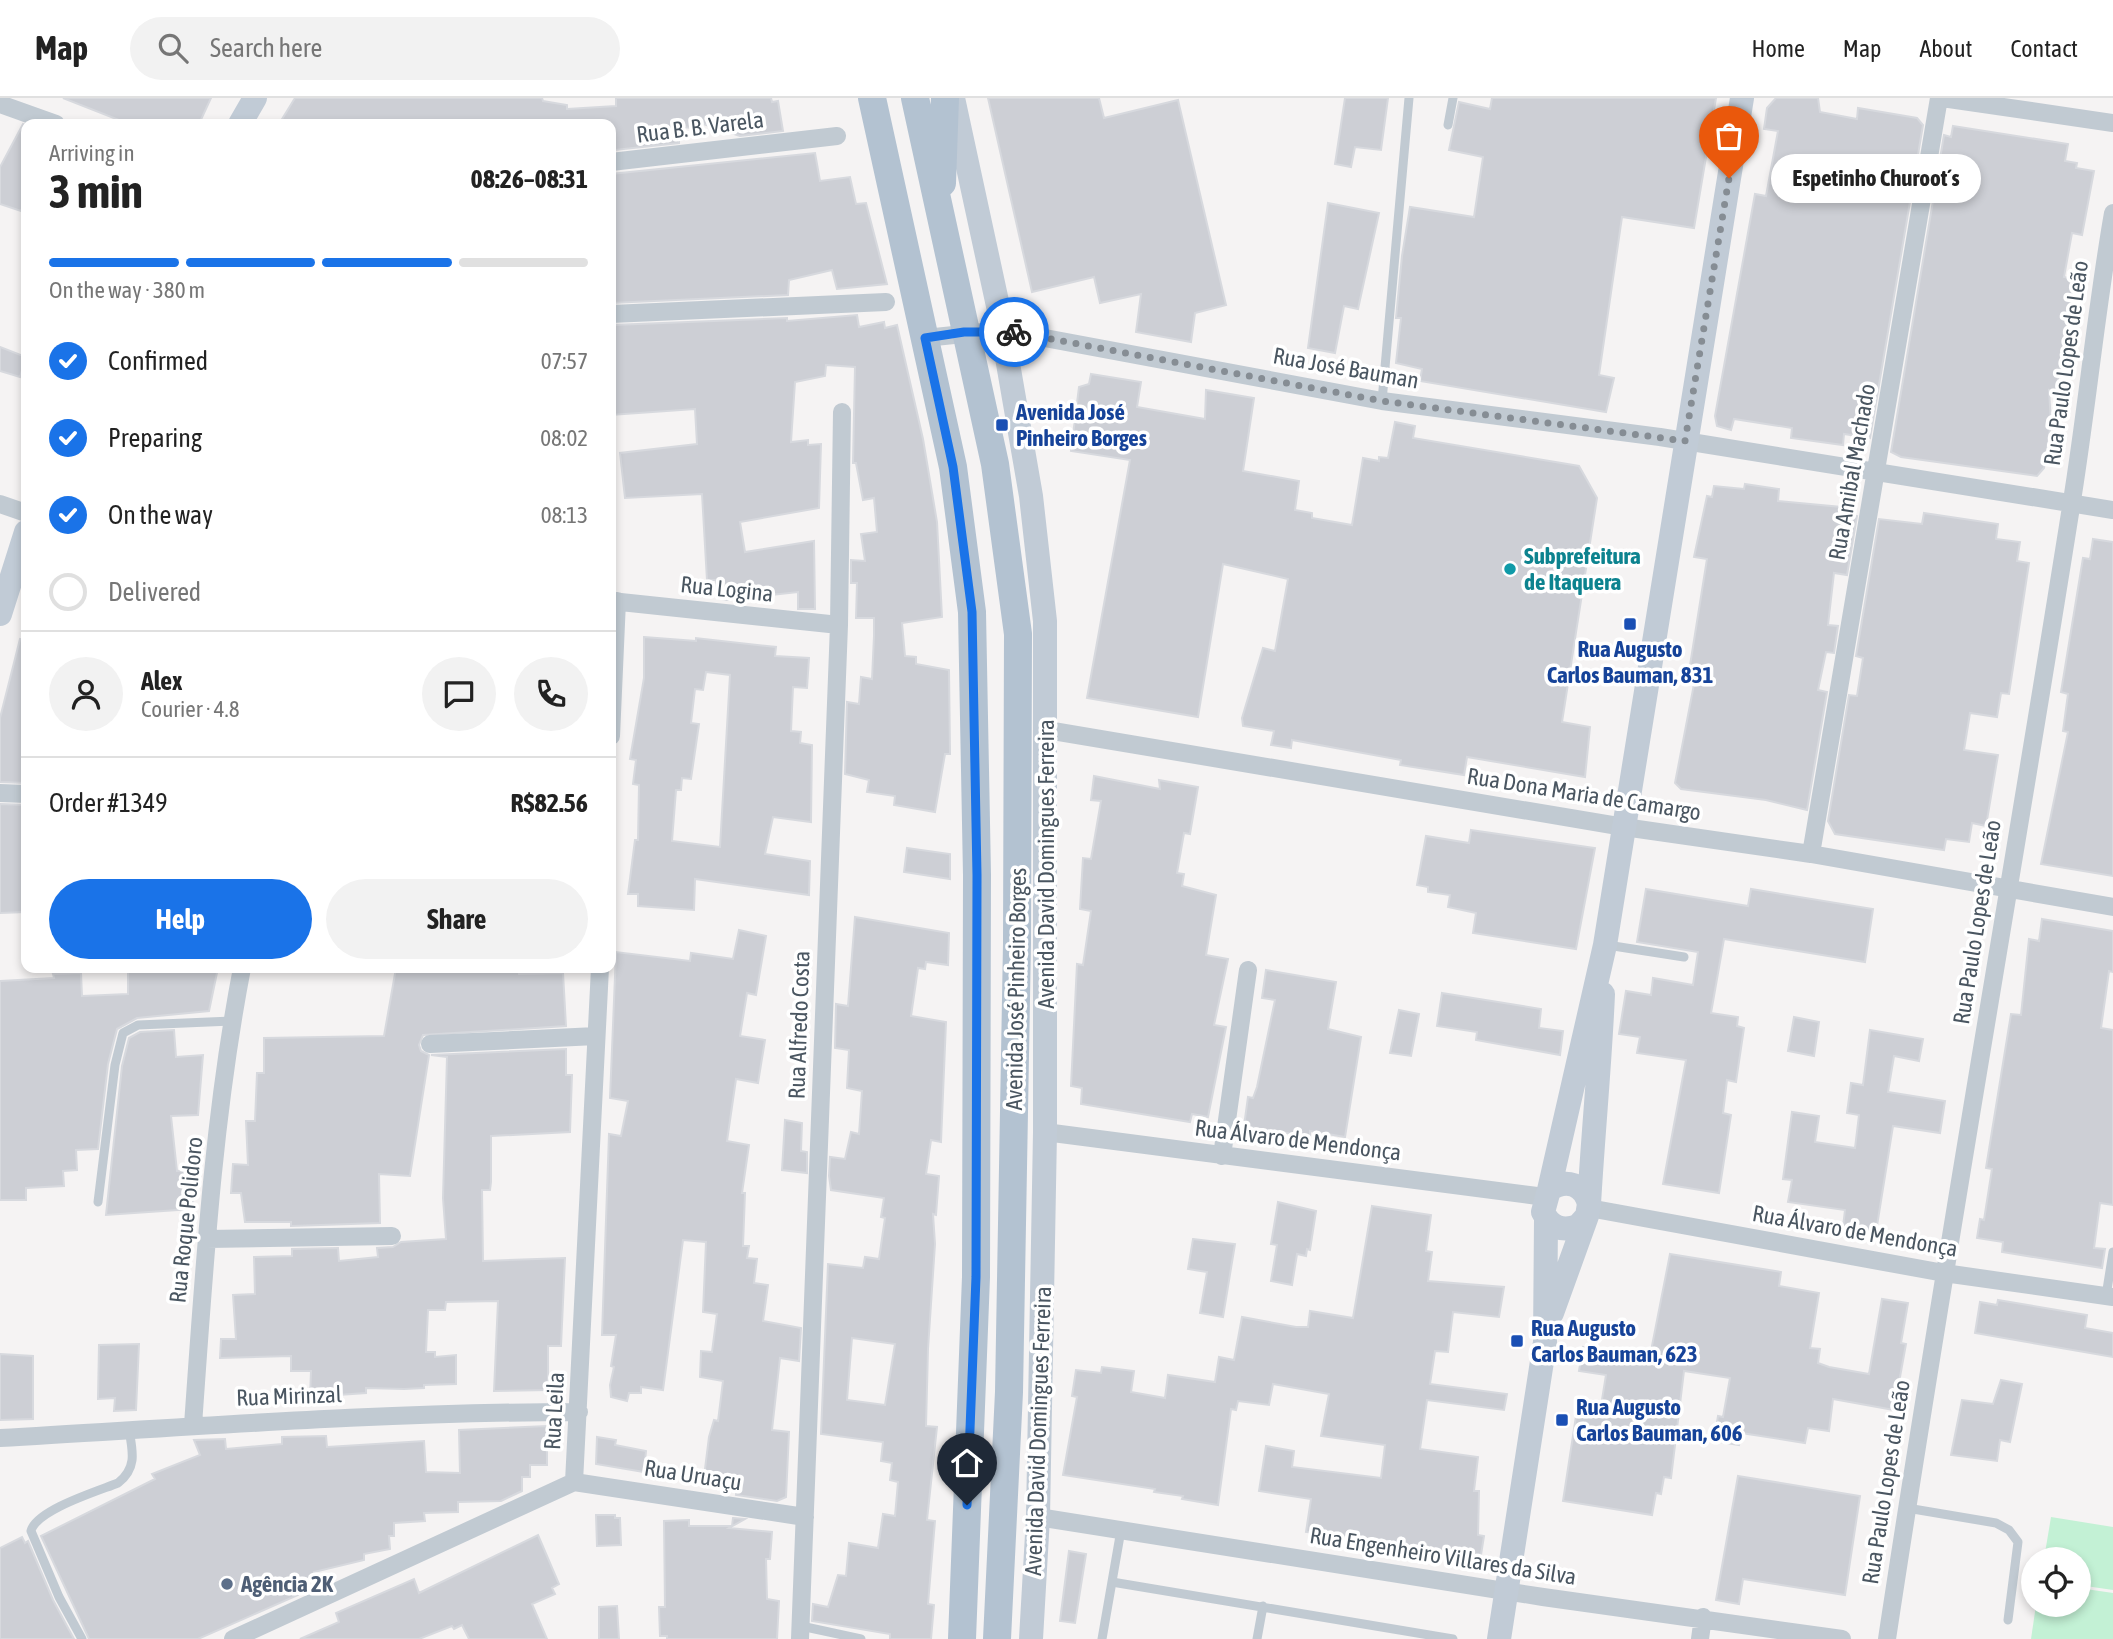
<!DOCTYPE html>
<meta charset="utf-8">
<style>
:root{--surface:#fff;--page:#f2f2f2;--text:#222;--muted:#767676;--line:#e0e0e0;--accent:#1a73e8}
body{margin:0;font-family:"Asap Condensed",sans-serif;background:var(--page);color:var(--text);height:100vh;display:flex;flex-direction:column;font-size:26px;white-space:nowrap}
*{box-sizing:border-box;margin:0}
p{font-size:23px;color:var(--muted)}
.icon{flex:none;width:38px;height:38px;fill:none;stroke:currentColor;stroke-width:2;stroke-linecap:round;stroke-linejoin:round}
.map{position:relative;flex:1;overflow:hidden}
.panel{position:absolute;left:21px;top:21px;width:595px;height:854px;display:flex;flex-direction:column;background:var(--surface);border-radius:14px;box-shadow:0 4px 10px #0003}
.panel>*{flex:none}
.fabs{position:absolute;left:2021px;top:1449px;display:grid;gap:14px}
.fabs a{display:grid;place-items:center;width:70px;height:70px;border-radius:50%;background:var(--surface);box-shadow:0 4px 10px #0003;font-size:35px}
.pin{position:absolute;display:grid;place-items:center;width:60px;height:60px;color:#fff;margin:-72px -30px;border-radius:50% 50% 50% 0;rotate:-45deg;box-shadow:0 0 7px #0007}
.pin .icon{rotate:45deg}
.courier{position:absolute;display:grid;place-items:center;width:70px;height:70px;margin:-35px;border:5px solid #1a73e8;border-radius:50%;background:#fff;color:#222;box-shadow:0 2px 9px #0007}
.bubble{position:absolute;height:49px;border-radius:24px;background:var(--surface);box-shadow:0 4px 10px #0003;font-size:23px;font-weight:700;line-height:49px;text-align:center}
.summary em{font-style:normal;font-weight:700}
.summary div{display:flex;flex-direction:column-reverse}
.summary{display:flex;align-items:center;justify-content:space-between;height:119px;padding:0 28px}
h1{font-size:46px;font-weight:700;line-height:52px}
.bar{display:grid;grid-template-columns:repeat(4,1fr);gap:10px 7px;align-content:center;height:84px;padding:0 28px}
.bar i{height:9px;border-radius:5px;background:var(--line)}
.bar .active{background:var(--accent)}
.bar p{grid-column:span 4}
.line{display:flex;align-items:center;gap:18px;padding:0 28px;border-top:2px solid var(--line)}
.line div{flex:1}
.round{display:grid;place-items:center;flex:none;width:74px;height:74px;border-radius:37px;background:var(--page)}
ol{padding:0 28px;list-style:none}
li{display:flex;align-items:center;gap:21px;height:77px}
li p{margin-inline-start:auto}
li .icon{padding:7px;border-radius:50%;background:var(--accent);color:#fff;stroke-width:4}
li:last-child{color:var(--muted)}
li i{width:38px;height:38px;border:4px solid var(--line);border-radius:50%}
.primary-button{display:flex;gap:14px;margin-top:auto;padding:14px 28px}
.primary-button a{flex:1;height:80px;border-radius:42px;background:var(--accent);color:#fff;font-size:28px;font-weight:700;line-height:80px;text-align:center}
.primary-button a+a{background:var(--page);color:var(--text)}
header{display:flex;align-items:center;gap:42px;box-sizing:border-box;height:98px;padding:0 35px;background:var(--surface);border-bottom:2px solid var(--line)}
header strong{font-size:33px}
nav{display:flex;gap:38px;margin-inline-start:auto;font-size:24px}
.search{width:490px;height:63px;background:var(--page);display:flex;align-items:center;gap:18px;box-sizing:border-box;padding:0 24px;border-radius:38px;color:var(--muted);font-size:26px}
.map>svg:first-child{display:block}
</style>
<header>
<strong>Map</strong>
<div class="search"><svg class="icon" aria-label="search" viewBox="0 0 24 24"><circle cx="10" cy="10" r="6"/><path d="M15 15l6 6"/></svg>Search here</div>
<nav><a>Home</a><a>Map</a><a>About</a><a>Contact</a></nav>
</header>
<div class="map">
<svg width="2113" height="1541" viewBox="0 0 2113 1541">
<rect width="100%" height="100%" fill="#f5f3f3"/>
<!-- green -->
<path fill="#c3f1d5" d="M2051,1419l62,10v63l-34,-5v-26h-35z
M2079,1490l34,5v46h-82l5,-34h43z"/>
<!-- building -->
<path fill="#cdcfd5" stroke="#d7d9de" stroke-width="2" fill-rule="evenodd" d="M63,0h148l-12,26h-70z
M295,0h247l1,3 24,4v4l49,-3v-8h155l1,4 6,-1 5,30 -43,5 -46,-15v7l-15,-1v16l-64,7 -4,-26h-332z
M988,0h111l5,20 74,-18 48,205 -31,8 -4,29 -55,-10 5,-38 -41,9 -6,-26 -62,15z
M1345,0h43l-7,52 -26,-3 -4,20 -16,-3z
M1492,0h224l-22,130 -72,-11 -23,158 15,3 -8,34 -186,-31 2,-12 -26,-6 5,-45h-5l6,-62 8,-49 64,10 9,-60 -34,-7 10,-48 31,7z
M1776,0h42l2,14 37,7 1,-11 59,10 6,7 -53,313 -26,-4 -1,11 -52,-7 1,-10 -58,-9 -3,11 -14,-4 -2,-10 40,-222 11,2 12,-65 -14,-2 3,-21z
M23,26l3,1v74l-5,12 -21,-7v-37z
M1953,28l115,18 -3,17 12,2 -1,5 18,3 -12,64 -10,-2 -8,44 11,2 -19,112 -7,-1 2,33 -7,45 -7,8 -136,-19 -10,-5 53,-317 7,2z
M815,55l5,28 30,-4 6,27 10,-1 21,81 -50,5 -5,-19 -43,10 -1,15 -177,8v-129z
M1328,105l51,10 -21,96 -14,-3 -9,47 -27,-5z
M857,217l2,12 25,-5 1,6 12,-3 26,114 14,83 5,95 -40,6 3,33 11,1v7l33,6 1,84h-5l-10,58 -41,-7 1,-9 -28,-4 2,-12 -24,-6 2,-72 12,2 2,-27 11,2 2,-43v-18h-18l1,-35h-6v-23l14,1 -4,-27 16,-2 -3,-34 -11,2 -7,-37h-3l2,-96 -29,-2 -1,11 -30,6 -4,60 17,-2v5l13,-1 -2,64 -79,14 5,30 69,-11 1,68h-17v-17l-71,8 -11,-2v-18h-9l-5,-86 -77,4 -5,-45 77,-9 -2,-35 -84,6 2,-90 174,-7v3z
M0,249l26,10 -6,20 -20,-6z
M1091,276l50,8 -4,25 68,12 1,-29 48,8 -11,73 56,10 -4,29 17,3v5l40,7 11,-67 16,3v-4l9,1 7,-36 20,4 -2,12 166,28 18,32 -35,224 28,5 -5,50 -118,-20 -3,18 -64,-10 1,-5 -109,-20 -1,8 -20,-3 3,-14 -31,-5 -1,-8 21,-70 12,3 13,-72 -65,-15 -25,153 -111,-19 43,-238 -59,-9 8,-64 10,-3z
M1745,386l34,5 -1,12 74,7 -1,7 6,1 -10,59 -13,-2 -6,52 10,1 -4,27 -8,-1 -8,38 9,2 -20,118 -41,-10 -85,-11 -6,-6 20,-104 -7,-1 19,-119 -13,-2 13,-61 5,1 2,-11 30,3z
M1924,415l74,11 -2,15 24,3 -3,19 12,2 -20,131 -8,-1 -4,24 -27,-4 -6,37 34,5 -12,71 -14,-3 -3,19 -23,-3 -2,11 -109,-16 -7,-13 21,-126 8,1 6,-38 -7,-2 23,-137 43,5z
M2093,441l20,3v334l-72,-12 27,-132 -5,-1 5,-37 -7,-2 22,-134 7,1z
M644,539l52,4v-3l80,9 -1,9 34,2 -2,30 -14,-1 -2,44 10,1 -1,11 12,2 -1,77 -38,-5 -8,37 45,7 -1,34 -114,-16 -1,31 -56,-4v-12h-10l7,-54h3l1,-55 -6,-1 3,-24 -6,-1 14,-81zM706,574l24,3 -10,172 -48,-6 4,-51h5l1,-12 9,1 8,-55 -8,-1 4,-34 8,1z
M20,541l6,1v143l-26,-1v-64z
M1094,678l66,13 -1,-9 39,7 -8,47 -6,-1 -7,40 7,1 -2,12 34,9 -10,60 22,4 -14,66 12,2 -18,90 -16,-3 -2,8 -109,-18 1,-16 -11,-2 6,-122 6,1 8,-54 -11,-2 3,-51 8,1 10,-58 -10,-1z
M0,706l26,1v107l-26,1z
M1471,732l124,18 -19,101 -103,-16 3,-20 -28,-6 2,-12 -22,-3v-5l-11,-2 9,-49 43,7z
M907,750l43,6v25l-46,-7z
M1646,791l102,17 3,-17 122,20 -8,53 -141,-23 -13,74 27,4 -1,9 7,2 -8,54 -9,-2 -4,33 8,2 -12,78 -56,-9 23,-124 -49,-7 3,-16 -21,-3 7,-43 25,4 2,-17 40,7 5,-33 -61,-10z
M855,819l94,16 -1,32 -22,-3 -1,7 -7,-1 -7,48 35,6 -5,120 -10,-2 -5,34 13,2 -3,39 -3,-1 2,30 -7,105 -2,77 11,1 -10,93 8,1 -7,83 6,1 -3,34h-41v-5l-78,-13 1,-17 15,3 10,-32 8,1 3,-33 29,5 5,-34 12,2 3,-34 -8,-2 2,-17 -11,-2 2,-19 -62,-8 7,-170 35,4 2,-11 14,2 6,-41 -4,-1 3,-19 -53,-8 -2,-14 1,-19 15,2 6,-27 8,2 3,-43 -15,-3 2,-38 -14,-2 1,-44 12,2zM852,1240l43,6 -10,61 -38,-5z
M2042,821l71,12v41l-4,-1 -8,57 12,2v175l-13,-2 -6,45 11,1 -3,19 -100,-16 1,-10 -26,-4 3,-19 4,1 8,-51 -6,-1 25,-154 10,1 8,-76 10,2z
M739,832l27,6 -10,59 -9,-2 -7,43 25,4 -7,43 -22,-4 -9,62 22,4 -7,48h3l-2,53h6l-2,12 10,1 -3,24 14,2 -5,36 38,7 -2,33 -19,-3 -8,72 17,2 -3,65 -9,4 -41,-6 2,-13 -34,-5 5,-40 5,-17 4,1 5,-40 -23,-4 1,-26 11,1 5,-38 -14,-2 3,-70 -23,-2 -20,150 -22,-3v6h-12l-2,8 -16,-4 -1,-12 4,-18 -3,-1 5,-31h-14l7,-201 12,2 7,-35 -18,-3 6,-146 74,9 1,-8 42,6z
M218,870l-9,43 -72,7 -20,11 -9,35 -10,85 -22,1 1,20 -14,1 1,15 -38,2v12h-26v-219l54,-3 -1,-4 28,-1 1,23 46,-2v-22z
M396,870h123v6l44,-1 3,53 -143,9 -4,10 2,6 8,4 -19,121 -31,-2 1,49 -89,3v-4h-46l-4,-29h-10l2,-29 15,1 -2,-44h9l2,-48h7v-35l120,-2z
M1266,872l70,12 -8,47 33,8 -16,100 -35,-6v6l-66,-11 4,-29 5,1 4,-11 18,-87 -13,-2z
M1442,895l99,16 -2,19 24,3 -3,24 -84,-15 1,-8 -40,-6z
M1399,912l20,4 -8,42 -21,-3z
M1794,919l25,5 -5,34 -26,-5z
M174,932l2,27 27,-2 -5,60 -27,1 6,55 18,-1 -3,39 -86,6 16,-149 7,-28 11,-6z
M1870,932l53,9 -4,22 -25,-5 -6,36 57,9 -5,32 -47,-7 -17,106 -33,-5 2,-17 -57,-8 4,-22 -9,-1 9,-67 27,4 -4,26 40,6 4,-33 -12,-2 4,-30 12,2z
M566,951v26h6l-2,57 -79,4v46l-1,8h-8l1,71 82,-3 -4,88h-13v44l-54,1 4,-90 -52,1 -1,8h-17l-2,42h9v5l21,-2v29l-32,1v3l-20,1 -38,-1v5l-56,4 1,-26h-20v-15l-71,2 1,-19h15l-3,-44 22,-1 -1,-37 38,-1v-7l46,-1 1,13 39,-4 -1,-9 16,-1 8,-5 45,-3 -3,-41 4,-141 -16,-2z
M785,1022l17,3 -1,28 6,1v21l-25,-3z
M1278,1104l38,9 -6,39 -3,-1 -1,7 -9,-2 -5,31 -21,-4 6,-36 -6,-1z
M1372,1108l59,9 -5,36 6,1 -4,29 76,6 -5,30 -46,-5 -5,40 -13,-1 -5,33 77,10 -3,16 -77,-10 -7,49 58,8 -4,34h5l-1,44 6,1 -3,19 -88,-10 -1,3 -21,-3 1,-5 -66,-8 5,-33 -52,-8 7,-45 28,5 -2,16 89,11 4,-33 -64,-9 8,-42 -56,-10 -4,21 -31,-4 -2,9 -5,-1 -13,96 -36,-6 1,-3 -29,-4 1,-3 -92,-14 14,-78 -5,-1 4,-26 25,3 1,-6 32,4 -3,21 34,6 3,-23 47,7 4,-25 15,3 8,-43 54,10h12l2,-16 43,7z
M1193,1141l42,5 -12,73 -23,-4 7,-41 -19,-3z
M1670,1156l111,18 -2,14 40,7 -9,55 10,1 -2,14 11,4 40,7 13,-75 26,4 -7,40 5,1 -12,66 -61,-11 -4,32 -21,-3 -3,15 -64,-10 -2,12 -25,-4 4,-25 5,1 7,-39 -46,-7 -13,107 -7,-1 -3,17 -5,-1 -4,22 -89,-14 15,-98 23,3 5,-31 -27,-4 4,-24 44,8 2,-7 22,3z
M1998,1202l89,15 -2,13 28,5v24l-138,-24 5,-31 17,3z
M139,1246l-3,66 -22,1 1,-13 -17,1 1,-54z
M0,1256l33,2v63l-33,1z
M2001,1282l21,4 -12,58 -10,-2 -3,21 -46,-6 11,-55 31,4z
M547,1328v39h-17v12h-8v14l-21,10 -43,1v10l-34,1 1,8 -31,2v13h-5l1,13 -26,5v6l-50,12 1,6 -20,5 3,12 -100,44h-109l-48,-103 114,-57 -3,-5 48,-19 -6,-15 31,-1 1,10 56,-5v-7l44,-1 1,11 97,-6 2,31 34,1 -1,-43z
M597,1339l19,3 -1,5 31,6 -2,21 -48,-8z
M1738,1378l122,20 -15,99 -102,-16 -4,25 -23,-4z
M596,1417h19v3h5l1,27 -24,1z
M733,1420l12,1 -16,9 43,4 -2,27h-4l1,40 12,2 -2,38h-110v-3h-7l-1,-29h6l-1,-86 25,-1v6h43z
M538,1437l21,49 -7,4 3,6 -23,10 15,35h-78l-7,-14 -8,4 -2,-3 -33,13h-119l39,-17 -3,-9 78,-34 5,14z
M22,1439l3,6 3,-2 25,59 21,39h-74v-91z
M1069,1453l17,3 -11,69 -15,-2z
M617,1508l2,33h-20v-32z"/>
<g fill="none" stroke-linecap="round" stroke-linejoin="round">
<!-- lane -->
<path stroke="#c1cad2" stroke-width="9" d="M1448,27l5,-27
M1382,303l27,-303
M1607,847l77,12
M98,1104l17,-137 8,-32 15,-8 94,-4
M2106,1198l7,-44
M1907,1410l89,15 13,7 9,12 -10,78
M1112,1484l341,57
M801,1528l60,13
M82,1541l-23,-42 -28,-66c5,-21 67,-40 87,-48 19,-15 15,-31 11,-53
M1102,1541l19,-109
M1257,1541l6,-33"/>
<!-- street -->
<path stroke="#c1cad2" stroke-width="18" d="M1942,0l171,25
M0,6l56,20
M611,64l226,-26
M611,216l275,-12
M925,240l77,-8 380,71 278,36 453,73
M0,406l26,9
M611,503l228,24
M1047,632l577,97 187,27 302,53
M611,638l6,-135
M0,695l26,1
M1811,756l128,-756
M430,946l166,-8
M1045,1034l500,65
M1222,1058l26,-186
M1589,1110l355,65 169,24
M207,1141l185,-3
M193,1327c11,-153 20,-307 49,-457
M0,1340c193,-11 386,-26 579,-26
M574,1384l26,-514
M1038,1419l505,80 299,42
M233,1541l341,-157 231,35
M800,1541l39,-1014 3,-213
M1700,1541l3,-22
M1887,1541c57,-378 124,-754 184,-1132 16,-98 25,-197 42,-294"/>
<!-- secondary -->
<path stroke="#c1cbd6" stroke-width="24" d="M953,0l45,208 33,190 14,125v511l-7,385 -7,122
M240,26l15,-26
M0,516l26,-82
M1549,1092l56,-245 137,-847
M1589,1106c-5,-20 -23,-26 -40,-14l-6,22c7,15 19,20 35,14l9,-10 2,-12c4,-70 11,-140 14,-210
M1552,1215l35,-97
M1499,1541l46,-297 1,-123"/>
<!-- primary -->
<path stroke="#b3c2d1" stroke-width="28" d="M872,0l81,369 19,145 5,263 -1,402 -14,362
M915,0l80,366 23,170 -1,309 -8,449 -12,247
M942,85l3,-85"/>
</g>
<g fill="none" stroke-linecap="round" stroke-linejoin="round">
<!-- done -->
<path stroke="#868d94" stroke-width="7" stroke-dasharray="0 12.6" d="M1014,234l368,69 303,40 44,-263"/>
<!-- route -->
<path stroke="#1a73e8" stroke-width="9" d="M967,1407l9,-228 1,-402 -5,-263 -19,-145 -28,-129 39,-6h50"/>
</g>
<!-- markers -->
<g fill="#1a4fb4" stroke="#fff" stroke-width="2.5">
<rect x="995" y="320" width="14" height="14" rx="3.5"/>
<rect x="1623" y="519" width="14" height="14" rx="3.5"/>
<rect x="1510" y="1236" width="14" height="14" rx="3.5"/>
<rect x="1555" y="1315" width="14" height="14" rx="3.5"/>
</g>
<circle fill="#0f9aa8" stroke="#fff" stroke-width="2.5" cx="1510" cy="471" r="7"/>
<circle fill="#5c6f8a" stroke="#fff" stroke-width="2.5" cx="227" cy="1486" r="7"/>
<g text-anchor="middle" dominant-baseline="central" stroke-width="7" stroke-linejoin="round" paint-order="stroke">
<!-- street labels -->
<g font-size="23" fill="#4a5661" stroke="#fff">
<text transform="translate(700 29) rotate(-7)">Rua B. B. Varela</text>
<text transform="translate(2066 265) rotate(-82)">Rua Paulo Lopes de Leão</text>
<text transform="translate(1346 270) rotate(10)">Rua José Bauman</text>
<text transform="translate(1852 374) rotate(-80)">Rua Amibal Machado</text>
<text transform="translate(727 491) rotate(6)">Rua Logina</text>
<text transform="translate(1584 696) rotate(9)">Rua Dona Maria de Camargo</text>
<text transform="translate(1046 766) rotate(-90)">Avenida David Domingues Ferreira</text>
<text transform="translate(1977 824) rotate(-81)">Rua Paulo Lopes de Leão</text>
<text transform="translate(1016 891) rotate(-89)">Avenida José Pinheiro Borges</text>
<text transform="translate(799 927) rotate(-88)">Rua Alfredo Costa</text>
<text transform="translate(1298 1042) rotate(7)">Rua Álvaro de Mendonça</text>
<text transform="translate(186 1122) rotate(-84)">Rua Roque Polidoro</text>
<text transform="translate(1855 1133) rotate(10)">Rua Álvaro de Mendonça</text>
<text transform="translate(289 1298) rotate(-2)">Rua Mirinzal</text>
<text transform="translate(554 1313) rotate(-87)">Rua Leila</text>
<text transform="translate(1038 1333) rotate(-88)">Avenida David Domingues Ferreira</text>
<text transform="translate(693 1377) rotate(9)">Rua Uruaçu</text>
<text transform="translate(1886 1384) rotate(-81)">Rua Paulo Lopes de Leão</text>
<text transform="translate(1443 1458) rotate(9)">Rua Engenheiro Villares da Silva</text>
</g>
<!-- transit labels -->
<g font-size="23" font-weight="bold" fill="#164399" stroke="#fff" text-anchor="start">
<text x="1016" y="314">Avenida José<tspan x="1016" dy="26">Pinheiro Borges</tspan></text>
<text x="1630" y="551" text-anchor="middle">Rua Augusto<tspan x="1630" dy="26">Carlos Bauman, 831</tspan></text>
<text x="1531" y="1230">Rua Augusto<tspan x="1531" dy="26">Carlos Bauman, 623</tspan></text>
<text x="1576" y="1309">Rua Augusto<tspan x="1576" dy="26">Carlos Bauman, 606</tspan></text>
</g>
<!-- culture labels -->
<g font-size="23" font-weight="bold" fill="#0d838f" stroke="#fff" text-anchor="start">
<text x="1524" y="458">Subprefeitura<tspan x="1524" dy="26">de Itaquera</tspan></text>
</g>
<!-- service labels -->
<g font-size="23" font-weight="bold" fill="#4e5e75" stroke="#fff" text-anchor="start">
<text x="241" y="1486">Agência 2K</text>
</g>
</g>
</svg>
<div class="fabs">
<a><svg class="icon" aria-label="locate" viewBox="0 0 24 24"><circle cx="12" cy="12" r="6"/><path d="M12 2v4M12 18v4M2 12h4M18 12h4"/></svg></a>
</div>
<div class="pin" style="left:1729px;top:80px;background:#ea580c"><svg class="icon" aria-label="bag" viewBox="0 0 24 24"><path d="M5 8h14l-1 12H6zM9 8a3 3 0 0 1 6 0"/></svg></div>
<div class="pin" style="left:967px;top:1407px;background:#1f2937"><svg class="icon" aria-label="home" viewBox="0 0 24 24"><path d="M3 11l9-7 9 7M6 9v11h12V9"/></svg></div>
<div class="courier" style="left:1014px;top:234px"><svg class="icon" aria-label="bike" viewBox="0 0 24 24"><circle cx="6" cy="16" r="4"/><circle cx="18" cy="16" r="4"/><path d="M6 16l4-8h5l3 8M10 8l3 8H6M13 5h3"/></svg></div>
<div class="bubble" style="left:1771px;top:56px;width:210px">Espetinho Churoot´s</div>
<section class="panel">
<div class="summary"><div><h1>3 min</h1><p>Arriving in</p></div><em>08:26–08:31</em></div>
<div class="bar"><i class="active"></i><i class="active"></i><i class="active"></i><i></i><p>On the way · 380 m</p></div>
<ol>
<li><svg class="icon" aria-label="check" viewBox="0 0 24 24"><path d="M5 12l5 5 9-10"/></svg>Confirmed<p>07:57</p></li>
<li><svg class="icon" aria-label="check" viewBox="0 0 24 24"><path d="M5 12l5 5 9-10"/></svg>Preparing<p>08:02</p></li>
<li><svg class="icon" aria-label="check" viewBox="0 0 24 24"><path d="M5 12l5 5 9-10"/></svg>On the way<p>08:13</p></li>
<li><i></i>Delivered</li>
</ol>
<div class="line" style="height:126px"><a class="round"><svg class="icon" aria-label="person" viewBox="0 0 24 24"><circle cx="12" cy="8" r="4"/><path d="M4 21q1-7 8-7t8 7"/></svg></a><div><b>Alex</b><p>Courier · 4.8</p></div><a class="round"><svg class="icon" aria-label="chat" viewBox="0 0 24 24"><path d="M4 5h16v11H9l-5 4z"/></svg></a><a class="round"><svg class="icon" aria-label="phone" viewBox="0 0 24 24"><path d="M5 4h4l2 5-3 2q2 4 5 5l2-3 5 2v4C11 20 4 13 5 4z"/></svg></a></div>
<div class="line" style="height:91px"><div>Order #1349</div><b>R$82.56</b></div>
<div class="primary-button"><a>Help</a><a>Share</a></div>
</section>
</div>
